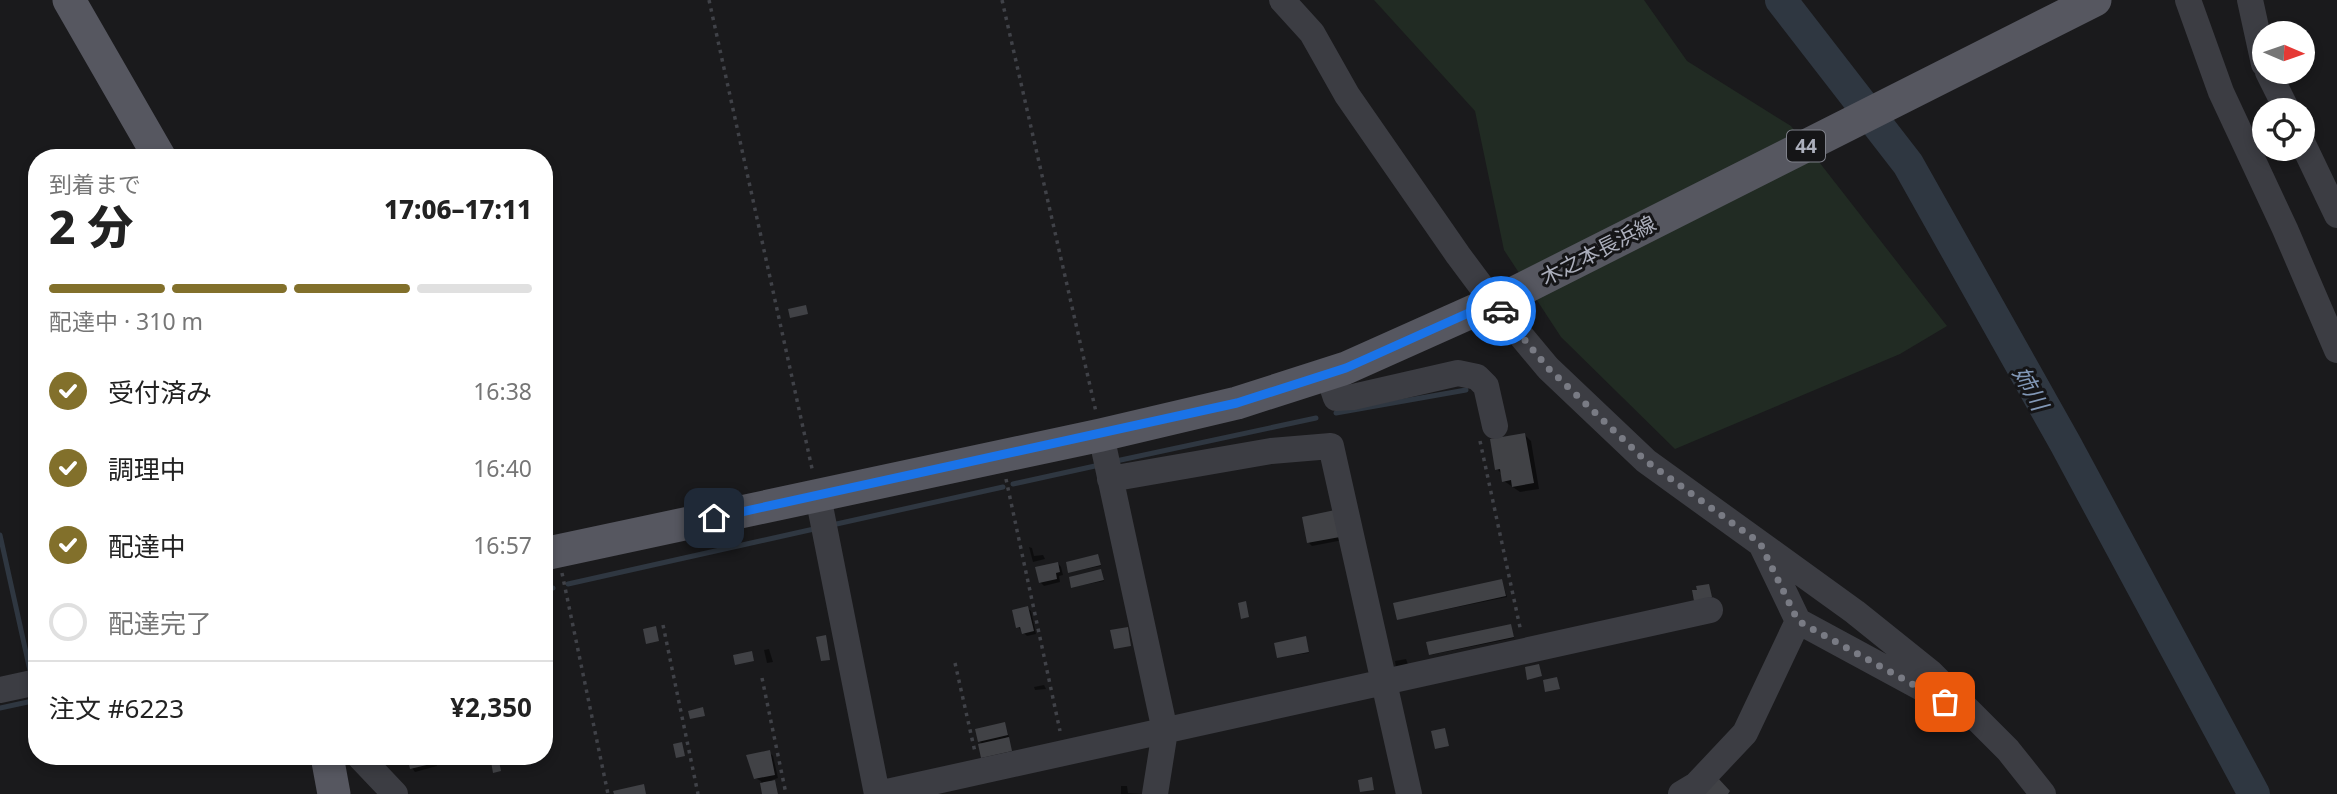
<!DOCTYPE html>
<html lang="ja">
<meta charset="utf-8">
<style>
:root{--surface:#fff;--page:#f6f6f6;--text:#222;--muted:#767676;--line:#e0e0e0;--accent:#82702b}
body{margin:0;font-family:"Noto Sans","Noto Sans JP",sans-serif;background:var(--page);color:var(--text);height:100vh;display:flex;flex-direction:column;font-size:26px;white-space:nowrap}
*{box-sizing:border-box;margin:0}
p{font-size:23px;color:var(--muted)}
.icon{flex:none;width:38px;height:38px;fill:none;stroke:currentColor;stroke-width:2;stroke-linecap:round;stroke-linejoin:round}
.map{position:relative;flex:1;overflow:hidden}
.drawer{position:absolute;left:28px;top:149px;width:525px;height:616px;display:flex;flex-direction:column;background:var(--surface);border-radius:28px;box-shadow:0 4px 10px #0003}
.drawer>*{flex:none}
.needle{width:46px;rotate:92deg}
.controls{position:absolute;left:2252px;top:21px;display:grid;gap:14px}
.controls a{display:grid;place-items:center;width:63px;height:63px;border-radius:50%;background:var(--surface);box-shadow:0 4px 10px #0003;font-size:35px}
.pin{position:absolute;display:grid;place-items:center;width:60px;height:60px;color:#fff;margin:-30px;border-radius:14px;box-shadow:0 4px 10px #0006}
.courier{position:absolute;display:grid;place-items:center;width:70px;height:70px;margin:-35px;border:5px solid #1a73e8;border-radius:50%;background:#fff;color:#222;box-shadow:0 2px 9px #0007}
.head em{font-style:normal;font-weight:800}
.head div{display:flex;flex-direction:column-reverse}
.head{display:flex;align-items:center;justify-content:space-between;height:119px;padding:0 21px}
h1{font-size:46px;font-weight:800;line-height:52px}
.bar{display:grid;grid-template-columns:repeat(4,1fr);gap:10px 7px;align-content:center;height:84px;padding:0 21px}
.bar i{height:9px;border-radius:5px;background:var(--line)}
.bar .selected{background:var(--accent)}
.bar p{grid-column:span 4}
.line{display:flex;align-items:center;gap:18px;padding:0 21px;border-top:2px solid var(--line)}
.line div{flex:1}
ol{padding:0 21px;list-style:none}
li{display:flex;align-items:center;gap:21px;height:77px}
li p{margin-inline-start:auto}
li .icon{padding:7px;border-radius:50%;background:var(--accent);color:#fff;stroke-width:4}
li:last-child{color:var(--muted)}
li i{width:38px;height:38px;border:4px solid var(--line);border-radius:50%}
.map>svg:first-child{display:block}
</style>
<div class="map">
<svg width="2337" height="794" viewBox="0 0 2337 794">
<rect width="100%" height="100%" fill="#1a1a1c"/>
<!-- green -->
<path fill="#212b23" d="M1374,0h270l43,61 104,65 156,200 -47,28 -225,95 -114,-112 -57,-87 -29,-139z"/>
<!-- shadow -->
<path fill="#0007" d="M1525,435l6,6 8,48 -19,3 -16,-11 -1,-6 -6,-6z
M1334,512l9,28 -31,6 -3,-3z
M1029,547l3,1 2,8 9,-1 2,4 -12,3z
M1098,556l3,10 -32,6z
M1058,563l3,4 2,8 -4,1 1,6 -16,4 -4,-4z
M1101,571l3,10 -32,6z
M1502,581l5,16 -108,22z
M1027,608l4,3 5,23 -9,2 -9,-9z
M1511,626l3,12 -84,17z
M1306,639l3,14 -31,4z
M769,649l4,13 -6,1 -3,-13z
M1406,659l3,8 -13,1 -1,-7z
M1044,685l2,4 -11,1 -1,-3z
M1005,724l4,13h-3l3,3 -26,5 -4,-4z
M769,752l4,4 5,22 -6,2 4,4 2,10h-14l-3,-13 -6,-3z
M409,756h26l2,10 -22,6 -3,-4z
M1121,786h6l1,7 13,1h-20z"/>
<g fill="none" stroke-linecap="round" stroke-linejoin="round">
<!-- stream -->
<path stroke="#2f3741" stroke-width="5" d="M1336,413l130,-23
M1116,461l200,-43
M1013,484l82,-18
M832,525l171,-38
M0,535l31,140
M568,584l246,-55
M544,590l9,-2
M0,708l37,-8"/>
<!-- river -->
<path stroke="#2f3741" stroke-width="32" d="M1781,0l127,164 157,279 189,351"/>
</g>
<!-- building -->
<path fill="#414246" d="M806,305l2,9 -18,4 -2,-9z
M1525,433l9,50 -22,4 -1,-7 -9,2 -2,-13 -5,1 -5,-31z
M1335,510l5,27 -33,6 -5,-26z
M1098,554l3,11 -33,8 -2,-11z
M1058,562l2,10 -4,1 1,6 -18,4 -4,-16z
M1101,569l3,11 -33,8 -2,-11z
M1502,579l4,17 -109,24 -4,-17z
M1709,584l3,13 -18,4 -2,-11h5l-1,-4z
M1246,601l3,16 -8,2 -3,-16z
M1028,606l6,25 -12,3 -2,-7 -4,1 -4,-18z
M1511,624l3,13 -85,18 -3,-13z
M656,626l3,15 -13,3 -3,-15z
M1128,627l3,19 -17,3 -4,-19z
M826,635l4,25 -9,1 -5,-24z
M1306,636l3,16 -32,6 -3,-15z
M752,651l2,10 -19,4 -2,-10z
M1539,664l3,12 -15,4 -2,-13z
M1557,677l3,12 -15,3 -2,-12z
M703,707l2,9 -15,3 -2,-8z
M1005,722l3,13 -30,7 -3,-13z
M1445,728l4,18 -14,3 -4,-18z
M1009,737l3,14 -31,7 -3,-14z
M682,742l3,14 -9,2 -3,-14z
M770,750l5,25 -21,4 -8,-24z
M407,756h26l2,7 -25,6z
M490,756h8l3,15 -8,2z
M1372,777l2,13 -14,2 -2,-12z
M1717,777l13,14 -2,3h-30z
M775,780l3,14h-16l-2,-11z
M644,784l2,10h-32l-1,-3z"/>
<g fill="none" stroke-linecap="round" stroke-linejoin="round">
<!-- path -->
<path stroke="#404248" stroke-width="3.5" stroke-dasharray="3.5 5" stroke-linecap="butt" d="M709,0l104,473
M1002,0l94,412
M1480,441l41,191
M1006,479l54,252
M562,573l46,221
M663,625l35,169
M955,663l20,89
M762,678l24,116"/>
<!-- minor -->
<path stroke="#3c3d43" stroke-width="26" d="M1282,0l30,33 35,62 111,160 35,47 55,66 98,93 209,151 76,61 77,77 35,44
M2188,0l33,92 64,137 52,121
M2250,0l14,64
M2268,72l19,38
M2303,144l34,71
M1328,374l8,24 17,-1 105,-24 19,4 9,9 9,40
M1101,435l64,296 -10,63
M1110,479l161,-28 60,-5 78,348
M818,496l59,298
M1798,621l155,84
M0,690l37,-8
M359,756l36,38
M878,794l832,-184
M1681,794l15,-9 49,-52 53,-112 -36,-75"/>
<!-- major -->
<path stroke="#565760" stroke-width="33" d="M69,0l91,158
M544,554l557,-119 136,-32 109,-35 170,-76 579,-292
M327,756l7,38"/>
</g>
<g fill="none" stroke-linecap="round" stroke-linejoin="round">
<!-- done -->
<path stroke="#797b84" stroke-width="7" stroke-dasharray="0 12.6" d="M1501,311l47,57 98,93 114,82 38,78 147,81"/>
<!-- route -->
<path stroke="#1a73e8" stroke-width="9" d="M714,518l523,-115 109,-35 147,-66 8,9"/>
</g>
<g text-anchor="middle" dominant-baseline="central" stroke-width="6" stroke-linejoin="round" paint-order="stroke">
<!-- shield labels -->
<rect fill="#151517" stroke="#7f818a" stroke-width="2" x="1787" y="130.5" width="38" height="31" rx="5"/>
<g font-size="19" font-weight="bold" fill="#acafbc">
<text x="1806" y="146">44</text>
</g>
<!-- street labels -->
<g font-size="21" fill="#acafbc" stroke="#151517">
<text transform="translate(1598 250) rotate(-27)">木之本長浜線</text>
</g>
<!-- water labels -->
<g font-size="23" font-style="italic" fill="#8298b7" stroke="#151517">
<text transform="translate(2031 388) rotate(61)">姉川</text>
</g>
</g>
</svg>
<div class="controls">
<a><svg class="needle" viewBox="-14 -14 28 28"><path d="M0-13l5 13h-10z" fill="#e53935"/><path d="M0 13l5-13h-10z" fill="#767676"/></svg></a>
<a><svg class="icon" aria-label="locate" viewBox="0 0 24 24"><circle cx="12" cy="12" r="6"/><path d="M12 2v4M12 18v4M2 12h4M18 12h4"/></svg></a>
</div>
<div class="pin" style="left:1945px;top:702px;background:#ea580c"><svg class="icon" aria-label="bag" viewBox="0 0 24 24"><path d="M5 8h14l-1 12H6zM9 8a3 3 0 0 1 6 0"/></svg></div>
<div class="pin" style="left:714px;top:518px;background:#1f2937"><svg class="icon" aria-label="home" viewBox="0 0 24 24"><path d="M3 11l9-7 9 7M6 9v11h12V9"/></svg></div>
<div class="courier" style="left:1501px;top:311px"><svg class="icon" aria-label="car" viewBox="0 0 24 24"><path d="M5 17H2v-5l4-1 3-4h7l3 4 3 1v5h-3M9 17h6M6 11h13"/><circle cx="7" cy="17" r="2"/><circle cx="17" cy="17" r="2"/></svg></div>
<section class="drawer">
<div class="head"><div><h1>2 分</h1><p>到着まで</p></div><em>17:06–17:11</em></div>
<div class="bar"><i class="selected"></i><i class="selected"></i><i class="selected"></i><i></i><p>配達中 · 310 m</p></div>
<ol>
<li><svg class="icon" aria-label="check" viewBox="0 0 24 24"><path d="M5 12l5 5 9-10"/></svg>受付済み<p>16:38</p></li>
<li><svg class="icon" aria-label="check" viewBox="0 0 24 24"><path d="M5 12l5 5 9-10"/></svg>調理中<p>16:40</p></li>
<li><svg class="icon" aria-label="check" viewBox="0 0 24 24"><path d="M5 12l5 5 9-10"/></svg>配達中<p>16:57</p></li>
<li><i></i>配達完了</li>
</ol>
<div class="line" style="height:91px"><div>注文 #6223</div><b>¥2,350</b></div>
</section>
</div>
